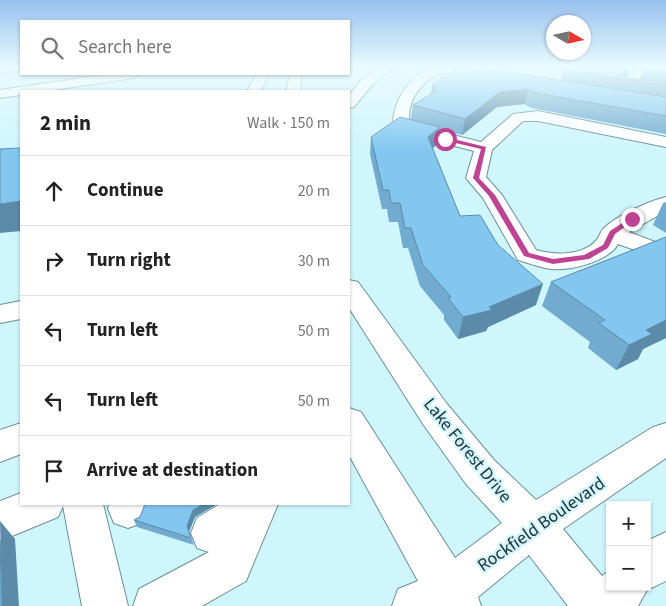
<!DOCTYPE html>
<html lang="en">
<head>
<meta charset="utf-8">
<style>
	body { margin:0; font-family:"Source Sans 3",sans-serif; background:#f6f6f6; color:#222 }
	.controls { position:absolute; right:15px; bottom:15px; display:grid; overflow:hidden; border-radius:0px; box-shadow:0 1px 4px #0004 }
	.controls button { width:45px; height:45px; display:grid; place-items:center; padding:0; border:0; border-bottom:1px solid #e0e0e0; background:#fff; color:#222; font:25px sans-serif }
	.compass { position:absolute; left:546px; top:15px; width:45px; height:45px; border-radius:50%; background:#fff; box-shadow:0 1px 4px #0004; rotate:99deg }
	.stop { position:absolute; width:15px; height:15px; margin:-11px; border:4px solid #bf4393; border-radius:50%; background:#fff }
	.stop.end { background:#bf4393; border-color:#fff; box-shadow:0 1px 5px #0008 }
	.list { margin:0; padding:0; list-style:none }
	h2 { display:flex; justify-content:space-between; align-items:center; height:65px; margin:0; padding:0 20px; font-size:21px }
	h2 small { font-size:16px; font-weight:400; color:#767676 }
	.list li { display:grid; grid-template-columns:32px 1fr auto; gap:15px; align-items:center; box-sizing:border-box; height:70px; padding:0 20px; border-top:1px solid #e0e0e0 }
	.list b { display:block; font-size:19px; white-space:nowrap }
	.list em { font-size:16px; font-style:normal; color:#767676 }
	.icon { flex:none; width:28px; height:28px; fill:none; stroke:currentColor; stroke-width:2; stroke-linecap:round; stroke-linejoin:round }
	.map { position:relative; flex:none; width:666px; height:606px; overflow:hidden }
	.search { position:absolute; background:#fff; box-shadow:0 1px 4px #0004; left:20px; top:20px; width:330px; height:55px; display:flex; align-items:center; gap:12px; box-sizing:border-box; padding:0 18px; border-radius:0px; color:#767676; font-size:19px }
	.panel { position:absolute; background:#fff; box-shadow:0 1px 4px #0004; left:20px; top:90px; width:330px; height:415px; border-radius:0px }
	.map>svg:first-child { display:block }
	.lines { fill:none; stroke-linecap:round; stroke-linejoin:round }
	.minor-casing { stroke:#6b8f96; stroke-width:2 }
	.major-casing { stroke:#6b8f96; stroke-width:2 }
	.highway-casing { stroke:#6b8f96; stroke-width:2 }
	.minor { fill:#fff; fill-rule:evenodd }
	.major { fill:#fff; fill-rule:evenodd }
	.highway { fill:#fff; fill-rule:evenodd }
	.wall { fill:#71abcf }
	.shaded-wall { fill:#5c8ba9 }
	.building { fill:#83c7f1; stroke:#5c8ba9 }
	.route { fill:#bf4393 }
	.labels { text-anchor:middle; stroke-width:4.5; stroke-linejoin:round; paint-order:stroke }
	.near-street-label { font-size:18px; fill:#233234; stroke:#cff6fd }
</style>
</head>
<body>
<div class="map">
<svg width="666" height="606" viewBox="0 0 666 606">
	<rect width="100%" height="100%" fill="#cff6fd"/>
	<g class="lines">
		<g class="minor-casing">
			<path id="minor" d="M436 66H452L495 74 496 77 490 81C463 76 441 63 421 87 412 97 409 107 409 120V123L413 125 481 142 513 114 538 111 666 137V147L538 121H523L492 150 486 177 502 195 536 250C555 255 580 256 595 242 599 238 600 232 604 228 616 216 649 201 666 197V211L629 232 666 246V261L618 244C609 261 571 271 552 269 541 268 529 263 518 260L483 198 466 178 474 151 401 132 393 125C393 99 411 73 436 66Z
				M637 66H649L636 84 666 90V98L622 90 620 87Z
				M21 301V319L0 323V305Z
				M21 423V454L0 462V430Z
				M21 493V504H103L128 606H82L63 506 58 517 0 541V501Z
				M109 504H149L142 523 128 528 114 523 108 509Z
				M220 504H278L246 581 202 606H133L139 589 209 552 197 548 191 533 197 518Z"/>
		</g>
		<g class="major-casing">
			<path id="major" d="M257 74H269L261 91H247Z
				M290 74H302L300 91H286Z
				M349 280 358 282 447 404 494 460 536 500 653 427 666 423V458L563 529 602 576 610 570V587H647V541L666 532V581L647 590 638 606H568L529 555 478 597 481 606H392L398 589 418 581 349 455V408L361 412 455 558 502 523 466 484 423 424 349 308Z"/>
		</g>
		<g class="highway-casing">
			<path id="highway" d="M0 66H21V71L0 73Z
				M381 66H395L372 85 354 107 349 108V95L362 79Z
				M109 74H140L134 78 46 91H21V95L0 98V90Z"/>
		</g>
		<use href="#minor" class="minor"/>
		<use href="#major" class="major"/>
		<use href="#highway" class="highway"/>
	</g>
	<path class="wall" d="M666 66V134L532 108 524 104 497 107 462 135 440 129 438 144 432 148 460 216 498 245 536 305 488 327 486 331 458 339 444 320V315L420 286 408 248H403L398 222H389L387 209H382L370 154 371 137 411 119 413 105 431 94 432 85 488 72H489V69L561 80 564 70 628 74 626 77 627 78 640 80 644 69Z
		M666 202V233L653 225 663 203Z
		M666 237V338L643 349 638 359 616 370 588 348 590 342 542 306 551 282Z
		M145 504H217L195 517 189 532 194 545 137 527 134 520 140 517Z"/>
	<path class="shaded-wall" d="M629 66H631L628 74 624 79 623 74Z
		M528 89 524 104 497 107 462 135 465 119 500 92Z
		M440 127 438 144 425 154 428 137Z
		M21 201V231L0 233V204Z
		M543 284 536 305 488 327 486 331 458 339 463 317Z
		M666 320V338L643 349 638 359 616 370 629 345 646 330Z
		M204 504H217L195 517 189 532 194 545 187 526 193 510Z
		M0 521 15 539 19 606H2Z"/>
	<path class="building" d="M568 66H629L623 74 627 78 664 83H666V86L564 70Z
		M646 66H666V73L644 69Z
		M459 67 488 72 491 70 489 69 666 97V116L536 93 528 89 500 92 465 119 413 105 437 90 432 85Z
		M400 117 440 127 428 137 460 216 480 215 498 245 543 284 489 307 492 310 463 317 448 298 451 297 423 265 411 228H405L400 203H391L389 190H383L371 137Z
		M21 148V201L0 204V149Z
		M666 237V320L646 330 652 334 629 345 599 323 605 320 551 282Z
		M145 504H204L193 510 187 526 191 538 134 520 140 517Z
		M0 541 2 606H0Z"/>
	<linearGradient id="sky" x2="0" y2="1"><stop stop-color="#97c0ee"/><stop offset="0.44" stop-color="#e9fbfe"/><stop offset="1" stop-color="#e9fbfe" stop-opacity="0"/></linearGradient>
	<rect width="666" height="151" fill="url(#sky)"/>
	<path class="route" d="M445 137 486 147 479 178 495 195 529 253 553 259 584 255 603 245 610 231 630 218 636 219 615 234 608 248 589 259 553 264 524 256 489 196 473 178 481 149 443 140Z"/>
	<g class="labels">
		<g class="near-street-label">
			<text transform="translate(468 450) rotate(51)" y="6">Lake Forest Drive</text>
			<text transform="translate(541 524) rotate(-35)" y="6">Rockfield Boulevard</text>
		</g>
	</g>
</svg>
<div class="controls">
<button>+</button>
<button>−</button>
</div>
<svg class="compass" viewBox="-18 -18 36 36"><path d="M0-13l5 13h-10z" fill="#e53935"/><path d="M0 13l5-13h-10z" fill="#767676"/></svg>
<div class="stop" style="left:445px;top:139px"></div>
<div class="stop end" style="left:632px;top:219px"></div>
<div class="search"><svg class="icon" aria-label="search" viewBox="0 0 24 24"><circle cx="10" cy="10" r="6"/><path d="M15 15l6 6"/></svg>Search here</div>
<section class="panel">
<h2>2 min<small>Walk · 150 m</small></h2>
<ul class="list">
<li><svg class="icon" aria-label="ahead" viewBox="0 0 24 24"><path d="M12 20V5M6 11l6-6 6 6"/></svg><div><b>Continue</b></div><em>20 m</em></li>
<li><svg class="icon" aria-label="right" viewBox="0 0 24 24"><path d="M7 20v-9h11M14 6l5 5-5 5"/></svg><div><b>Turn right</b></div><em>30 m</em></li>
<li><svg class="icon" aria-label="left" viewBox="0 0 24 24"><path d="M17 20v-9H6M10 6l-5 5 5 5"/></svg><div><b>Turn left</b></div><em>50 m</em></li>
<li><svg class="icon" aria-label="left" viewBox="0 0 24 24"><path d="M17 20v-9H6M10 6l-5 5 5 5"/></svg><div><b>Turn left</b></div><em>50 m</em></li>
<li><svg class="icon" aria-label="arrive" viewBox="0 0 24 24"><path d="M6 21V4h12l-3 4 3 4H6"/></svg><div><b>Arrive at destination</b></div></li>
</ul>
</section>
</div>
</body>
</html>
